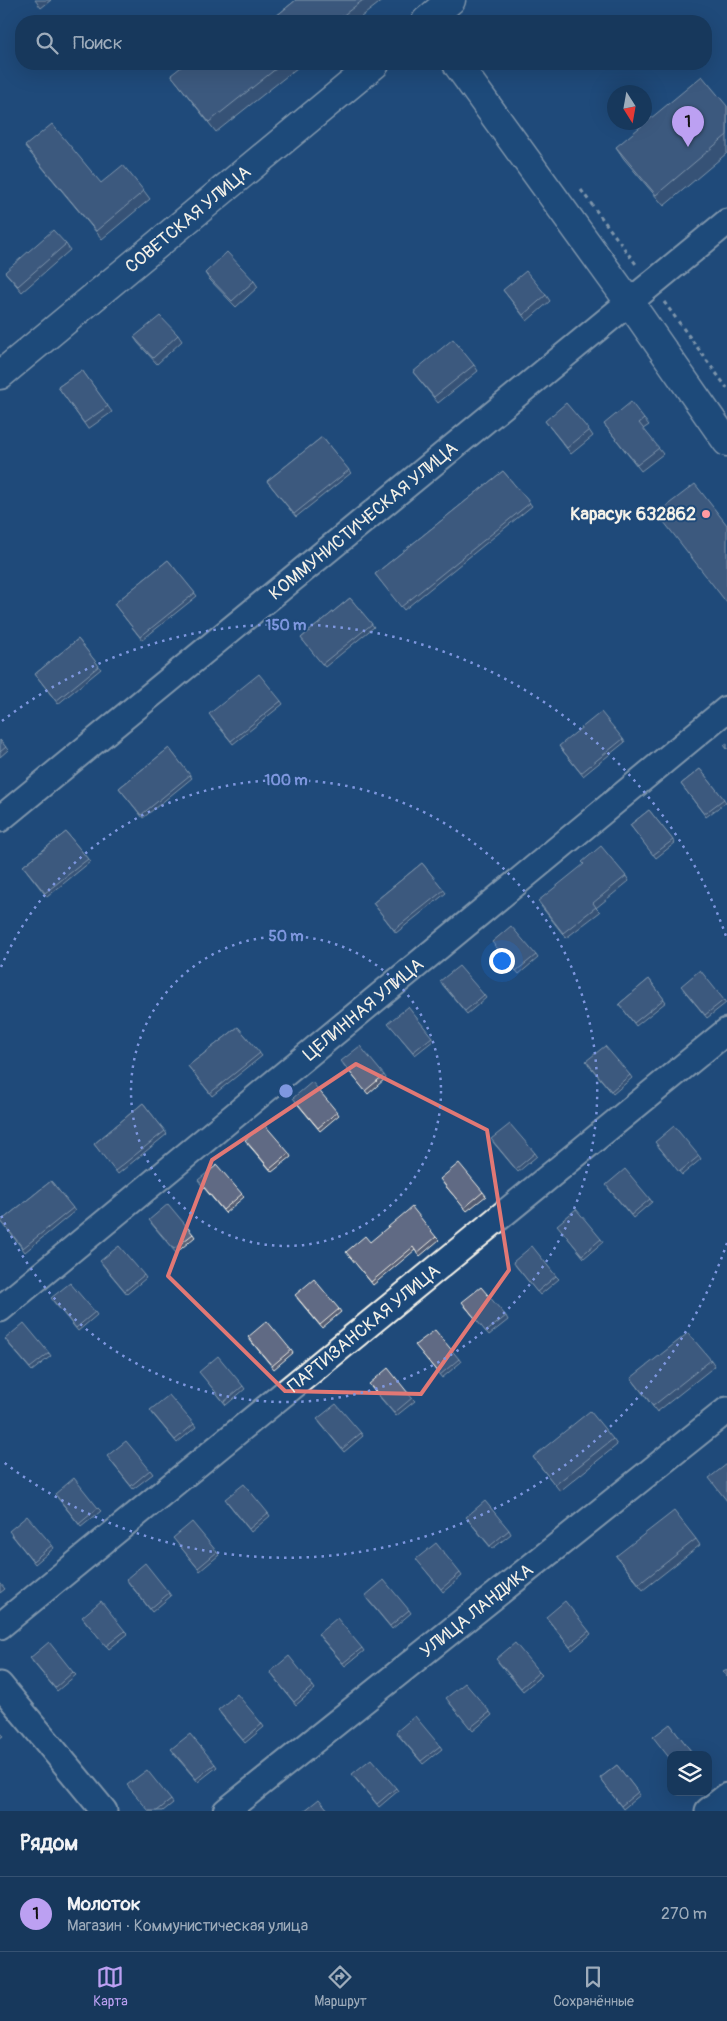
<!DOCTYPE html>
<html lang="ru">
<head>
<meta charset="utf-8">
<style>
	body { margin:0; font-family:Pangolin,sans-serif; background:#203f62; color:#f1f3f6 }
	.controls { position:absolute; right:15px; bottom:15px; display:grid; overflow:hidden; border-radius:10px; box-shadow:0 5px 20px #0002 }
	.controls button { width:45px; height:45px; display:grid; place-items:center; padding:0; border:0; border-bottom:1px solid #365272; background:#17385c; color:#f1f3f6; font:25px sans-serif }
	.compass { position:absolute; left:607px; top:85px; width:45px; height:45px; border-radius:50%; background:#17385c; box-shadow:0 5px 20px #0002; rotate:169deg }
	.you { position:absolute; left:501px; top:960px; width:18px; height:18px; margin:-12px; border:4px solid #fff; border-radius:50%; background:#1a73e8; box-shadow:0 0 0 8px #1a73e833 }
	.badge { display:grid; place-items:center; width:32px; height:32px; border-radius:50%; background:#bca0f2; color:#111; font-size:16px; font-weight:700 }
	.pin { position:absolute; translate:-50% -41px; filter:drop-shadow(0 1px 2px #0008) }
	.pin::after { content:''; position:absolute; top:26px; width:18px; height:15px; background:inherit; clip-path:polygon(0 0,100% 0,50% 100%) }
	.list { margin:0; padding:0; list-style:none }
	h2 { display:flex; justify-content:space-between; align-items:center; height:65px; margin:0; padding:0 20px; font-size:21px }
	h2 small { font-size:16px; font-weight:400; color:#9eacbb }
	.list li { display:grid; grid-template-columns:32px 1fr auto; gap:15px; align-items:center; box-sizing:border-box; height:75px; padding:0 20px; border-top:1px solid #365272 }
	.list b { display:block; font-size:19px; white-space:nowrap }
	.list p { margin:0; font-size:16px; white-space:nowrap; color:#9eacbb }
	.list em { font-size:16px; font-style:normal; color:#9eacbb }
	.icon { flex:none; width:28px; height:28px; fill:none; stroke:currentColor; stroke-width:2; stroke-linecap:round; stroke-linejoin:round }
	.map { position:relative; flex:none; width:727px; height:1811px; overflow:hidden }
	.search { position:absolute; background:#17385c; box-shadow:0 5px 20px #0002; left:15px; right:15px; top:15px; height:55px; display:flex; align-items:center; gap:12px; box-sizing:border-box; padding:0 18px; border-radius:20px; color:#9eacbb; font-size:19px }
	.sheet { height:140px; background:#17385c }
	nav { display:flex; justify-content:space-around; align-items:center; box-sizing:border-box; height:70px; border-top:1px solid #365272; background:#17385c; font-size:14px; color:#9eacbb }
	nav a { display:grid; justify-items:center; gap:2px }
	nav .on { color:#bca0f2 }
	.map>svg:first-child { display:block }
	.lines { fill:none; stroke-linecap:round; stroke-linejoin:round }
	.minor-casing { stroke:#f4f1e8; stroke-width:29 }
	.tertiary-casing { stroke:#f4f1e8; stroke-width:31 }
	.path { stroke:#f4f1e8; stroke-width:3; stroke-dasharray:4 4; stroke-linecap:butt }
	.minor { stroke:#1f4a7a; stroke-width:25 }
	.tertiary { stroke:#1f4a7a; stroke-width:28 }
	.wall { fill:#535b72; stroke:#f4f1e8 }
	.building { fill:#616a84; stroke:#f4f1e8 }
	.marked { fill:none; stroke:#e27875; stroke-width:4; stroke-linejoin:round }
	.ring { fill:none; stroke:#7e97df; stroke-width:2.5; stroke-dasharray:2.5 5 }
	.poi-dot { fill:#ff9aa2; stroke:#1f4a7a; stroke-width:2 }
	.labels { text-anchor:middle; stroke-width:4; stroke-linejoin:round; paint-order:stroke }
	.street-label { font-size:18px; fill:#f4f1e8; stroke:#1f4a7a }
	.poi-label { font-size:18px; font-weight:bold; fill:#f4f1e8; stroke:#1f4a7a; text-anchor:end }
	.centre { fill:#7e97df; stroke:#1f4a7a; stroke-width:2.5 }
	.ring-label { font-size:15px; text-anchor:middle; font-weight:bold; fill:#7e97df; stroke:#1f4a7a; stroke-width:4; stroke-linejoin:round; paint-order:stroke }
</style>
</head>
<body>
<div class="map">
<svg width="727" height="1811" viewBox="0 0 727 1811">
	<rect width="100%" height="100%" fill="#1f4a7a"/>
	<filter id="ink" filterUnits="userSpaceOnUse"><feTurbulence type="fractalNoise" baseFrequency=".02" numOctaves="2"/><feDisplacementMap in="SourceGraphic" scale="10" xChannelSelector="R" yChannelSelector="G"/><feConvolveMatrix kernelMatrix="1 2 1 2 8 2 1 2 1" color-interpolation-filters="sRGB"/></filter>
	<g filter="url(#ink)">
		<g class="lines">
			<g class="minor-casing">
				<g id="minor">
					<path id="s1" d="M0 819 727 222"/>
					<path id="s2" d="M0 1309 727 709"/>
					<path id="s3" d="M0 1626 727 1031"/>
					<path d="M0 1685 104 1811"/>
					<path id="s4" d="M226 1811 727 1410"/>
					<path d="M708 1811 727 1796"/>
				</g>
			</g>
			<g class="tertiary-casing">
				<g id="tertiary">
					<path d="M426 21 451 0"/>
					<path d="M457 64 630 303 727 442"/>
					<path id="s5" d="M0 375 375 64"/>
				</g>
			</g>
			<path class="path" d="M581 190 638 267
				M664 302 727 388"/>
			<use href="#minor" class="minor"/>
			<use href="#tertiary" class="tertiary"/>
		</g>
		<path class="wall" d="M35 0H51L41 8Z
			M296 0H383L356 21H270Z
			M217 64H302L216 132 179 85 171 75 213 67Z
			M727 106V153L664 206 624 159 616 147Z
			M25 146 101 183 144 191 150 199 102 239 32 155Z
			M66 244 70 250 22 292 5 272Z
			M205 273 254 281 258 287 236 307 209 279Z
			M503 290 546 295 550 301 527 321Z
			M178 335 182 341 157 364 138 343 134 337Z
			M474 365 478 371 438 403 413 372Z
			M82 370 112 412 88 429 58 387Z
			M644 419 649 425 643 429 663 454 641 471 604 424Z
			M545 421 589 430 593 436 571 454Z
			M322 437 351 473 296 517 267 481Z
			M503 471 532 506 404 610 375 574Z
			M168 560 197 596 142 640 114 604Z
			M350 598 374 627 325 667 301 638Z
			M78 639 101 669 58 704 35 674Z
			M281 701 283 704 233 744 211 717Z
			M623 739 625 742 583 776 559 746Z
			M0 740 8 750 0 757Z
			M169 748 192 778 143 818 119 788Z
			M700 769 726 802 706 817 681 784Z
			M649 810 675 843 656 858 630 825Z
			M66 832 90 862 47 897 23 866Z
			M422 863 446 893 396 933 373 903Z
			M626 876 629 881 596 908 600 912 566 938 541 906Z
			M494 945 536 955 538 958 519 974Z
			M649 979 666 1002 636 1026 619 1004Z
			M442 984 484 995 486 998 467 1014Z
			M683 989 724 1000 726 1003 707 1018Z
			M391 1026 432 1037 434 1040 415 1055Z
			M238 1027 262 1056 212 1096 188 1066Z
			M343 1064 384 1075 386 1078 368 1094Z
			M588 1064 630 1075 632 1078 613 1094Z
			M295 1101 337 1112 339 1115 320 1131Z
			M143 1103 167 1134 118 1174 94 1144Z
			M493 1142 535 1153 537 1156 518 1172Z
			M247 1143 289 1153 291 1157 272 1172Z
			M657 1145 699 1156 701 1159 682 1175Z
			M51 1181 75 1211 25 1252 1 1221Z
			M442 1182 483 1192 486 1196 467 1211Z
			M200 1183 242 1194 244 1197 225 1213Z
			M608 1188 650 1199 652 1202 633 1218Z
			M151 1223 193 1234 195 1237 176 1253Z
			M560 1228 601 1239 603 1242 584 1258Z
			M436 1237 439 1240 420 1256 415 1250 373 1285 349 1255 370 1242Z
			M102 1264 144 1275 146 1278 127 1294Z
			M515 1265 556 1276 559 1279 540 1295Z
			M297 1298 339 1309 341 1312 322 1328Z
			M53 1301 95 1312 97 1315 78 1331Z
			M464 1305 506 1316 508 1320 489 1335Z
			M250 1340 291 1350 293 1353 274 1369Z
			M7 1342 49 1353 51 1356 32 1371Z
			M418 1348 459 1359 461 1362 442 1378Z
			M711 1360 715 1366 657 1412 631 1378Z
			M202 1375 243 1386 245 1389 226 1405Z
			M371 1387 412 1398 415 1401 396 1416Z
			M152 1413 194 1424 196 1427 177 1443Z
			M319 1422 361 1433 363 1436 344 1452Z
			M613 1439 617 1445 560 1491 533 1457Z
			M109 1459 150 1470 153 1474 133 1489Z
			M57 1497 98 1508 101 1511 81 1527Z
			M227 1502 268 1513 270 1516 251 1532Z
			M468 1520 509 1530 511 1534 492 1549Z
			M11 1534 52 1545 54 1548 35 1564Z
			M696 1539 700 1545 643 1590 616 1556Z
			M176 1541 217 1552 219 1555 200 1571Z
			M419 1562 460 1573 462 1576 443 1592Z
			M128 1582 169 1593 171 1596 152 1612Z
			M0 1583 5 1589 0 1593Z
			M367 1599 409 1610 411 1613 392 1629Z
			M84 1620 125 1631 128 1634 109 1649Z
			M548 1620 589 1631 591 1634 572 1650Z
			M320 1637 362 1648 364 1651 345 1666Z
			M32 1661 73 1672 76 1675 57 1691Z
			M498 1662 539 1672 542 1675 523 1691Z
			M272 1675 313 1686 315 1689 296 1705Z
			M448 1701 490 1712 492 1715 473 1731Z
			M220 1713 262 1724 264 1727 245 1743Z
			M670 1724 693 1754 692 1755H671Z
			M0 1732 3 1736 0 1738Z
			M398 1735 440 1746 442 1749 423 1764Z
			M173 1753 215 1764 217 1767 198 1782Z
			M617 1765 640 1795 623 1809 600 1778Z
			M354 1777 396 1788 398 1791 379 1807Z
			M171 1800 173 1803 163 1811H148Z"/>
		<path class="building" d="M296 0H363L336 21H270Z
			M185 64H210L213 67 217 64H282L209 122 171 75Z
			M702 76 727 106V135L656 195 616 147Z
			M52 124 101 183 123 165 144 191 96 231 25 146Z
			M53 230 66 244 18 286 5 272Z
			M227 252 254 281 232 301 205 273Z
			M526 271 546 295 523 315 503 290Z
			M160 316 178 335 153 358 134 337Z
			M453 339 474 365 434 397 413 372Z
			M82 370 108 406 84 423 58 387Z
			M631 402 644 419 639 423 659 448 637 465 604 424Z
			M566 403 589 430 567 448 545 421Z
			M322 437 349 470 294 514 267 481Z
			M503 471 530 503 401 607 375 574Z
			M695 484 727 525V603L657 513Z
			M168 560 195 593 140 637 114 604Z
			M350 598 372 624 322 664 301 638Z
			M78 639 99 666 56 701 35 674Z
			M259 674 281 701 231 741 209 714Z
			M601 712 623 739 581 773 559 746Z
			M0 740 6 747 0 752Z
			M727 743V749L724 745Z
			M169 748 190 775 141 815 119 788Z
			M700 769 724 799 704 814 681 784Z
			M649 810 673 840 653 855 630 825Z
			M66 832 88 859 45 893 23 866Z
			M601 846 626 876 593 903 596 907 563 933 538 901 584 864 582 862Z
			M422 863 444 890 394 930 373 903Z
			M511 926 536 955 516 971 492 942Z
			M459 966 484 995 465 1011 440 981Z
			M700 970 724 1000 705 1015 681 986Z
			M649 979 664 999 634 1023 619 1004Z
			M408 1007 432 1037 413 1052 388 1023Z
			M238 1027 260 1053 210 1093 188 1066Z
			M360 1046 384 1075 365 1091 341 1061Z
			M605 1046 630 1075 611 1091 586 1061Z
			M312 1082 337 1112 318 1128 293 1098Z
			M143 1103 165 1131 115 1171 94 1144Z
			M264 1124 289 1153 270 1169 245 1140Z
			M510 1124 535 1153 516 1169 491 1139Z
			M674 1126 699 1156 679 1172 655 1142Z
			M459 1163 483 1192 464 1208 440 1179Z
			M217 1165 242 1194 223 1210 198 1180Z
			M625 1169 650 1199 631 1215 606 1185Z
			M51 1181 73 1208 23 1248 1 1221Z
			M168 1204 193 1234 174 1249 149 1220Z
			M412 1207 436 1237 417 1253 413 1247 371 1282 346 1252 365 1236 370 1242Z
			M576 1209 601 1239 582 1255 557 1225Z
			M119 1246 144 1275 125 1291 100 1261Z
			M532 1246 556 1276 537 1292 513 1262Z
			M314 1279 339 1309 320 1325 295 1295Z
			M70 1283 95 1312 76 1328 51 1298Z
			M481 1287 506 1316 486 1332 462 1302Z
			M267 1321 291 1350 272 1366 248 1337Z
			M24 1323 49 1353 30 1368 5 1339Z
			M435 1330 459 1359 440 1375 415 1345Z
			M688 1333 711 1360 653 1406 631 1378Z
			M218 1356 243 1386 224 1402 199 1372Z
			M388 1368 412 1398 394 1413 369 1384Z
			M169 1395 194 1424 175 1440 150 1410Z
			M336 1404 361 1433 342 1449 317 1419Z
			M590 1411 613 1439 555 1485 533 1457Z
			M126 1441 150 1470 131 1486 107 1456Z
			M727 1464V1501L709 1478Z
			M74 1478 98 1508 79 1524 55 1494Z
			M244 1484 268 1513 249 1529 225 1499Z
			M485 1501 509 1530 490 1546 466 1517Z
			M674 1511 696 1539 639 1584 616 1556Z
			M27 1516 52 1545 33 1561 9 1531Z
			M192 1522 217 1552 198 1568 173 1538Z
			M436 1543 460 1573 441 1589 416 1559Z
			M145 1563 169 1593 150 1609 126 1579Z
			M384 1580 409 1610 390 1626 365 1596Z
			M101 1601 125 1631 106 1646 82 1617Z
			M565 1601 589 1631 570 1647 546 1617Z
			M337 1618 362 1648 343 1663 318 1634Z
			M49 1642 73 1672 55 1688 30 1658Z
			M515 1643 539 1672 521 1688 496 1659Z
			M289 1656 313 1686 294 1702 270 1672Z
			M727 1670V1677L723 1672Z
			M465 1683 490 1712 470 1728 446 1698Z
			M237 1694 262 1724 243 1740 218 1710Z
			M415 1716 440 1746 421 1761 396 1732Z
			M670 1724 691 1751 685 1755H671V1760L653 1737Z
			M190 1734 215 1764 196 1779 171 1749Z
			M371 1759 396 1788 377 1804 352 1774Z
			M617 1765 638 1792 621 1806 600 1778Z
			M147 1770 171 1800 157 1811H149L127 1785Z
			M319 1799 329 1811H304Z"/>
	</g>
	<path d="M0 0H727V1811H0ZM356 1064 487 1130 509 1270 421 1394 285 1391 168 1276 212 1160Z" fill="#1f4a7a" fill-opacity=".55" fill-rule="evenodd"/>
	<path class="marked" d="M356 1064 487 1130 509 1270 421 1394 285 1391 168 1276 212 1160Z"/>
	<g class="ring">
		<circle cx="286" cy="1091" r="155"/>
		<path d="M1 967A311 311 0 1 1 1 1215"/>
		<path d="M727 1243A466 466 0 0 1 2 1461M2 721A466 466 0 0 1 727 939"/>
	</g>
	<circle class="poi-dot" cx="706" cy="514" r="5"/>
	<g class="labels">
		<g class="street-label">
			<text dy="6" stroke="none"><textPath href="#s5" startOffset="244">СОВЕТСКАЯ УЛИЦА</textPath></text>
			<text dy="6" stroke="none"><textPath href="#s1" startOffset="470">КОММУНИСТИЧЕСКАЯ УЛИЦА</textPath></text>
			<text dy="6" stroke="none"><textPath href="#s2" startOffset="471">ЦЕЛИННАЯ УЛИЦА</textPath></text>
			<text dy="6" stroke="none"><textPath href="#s3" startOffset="470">ПАРТИЗАНСКАЯ УЛИЦА</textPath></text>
			<text dy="6" stroke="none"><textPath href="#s4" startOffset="321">УЛИЦА ЛАНДИКА</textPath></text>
		</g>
		<g class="poi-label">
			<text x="696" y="520">Карасук 632862</text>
		</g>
	</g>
	<circle cx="286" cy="1091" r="8" class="centre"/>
	<g class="ring-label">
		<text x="286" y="630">150 m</text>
		<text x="286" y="785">100 m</text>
		<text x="286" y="941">50 m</text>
	</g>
</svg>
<div class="controls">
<button><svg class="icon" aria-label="layers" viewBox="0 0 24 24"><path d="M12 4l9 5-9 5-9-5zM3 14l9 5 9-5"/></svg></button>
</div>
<svg class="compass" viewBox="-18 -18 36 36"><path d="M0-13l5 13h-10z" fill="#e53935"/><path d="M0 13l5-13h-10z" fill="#9eacbb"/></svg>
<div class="you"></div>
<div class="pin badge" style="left:688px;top:147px">1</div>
<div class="search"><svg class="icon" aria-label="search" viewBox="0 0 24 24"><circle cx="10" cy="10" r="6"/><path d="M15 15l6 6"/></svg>Поиск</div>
</div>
<section class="sheet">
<h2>Рядом<small></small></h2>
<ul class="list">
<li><span class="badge">1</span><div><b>Молоток</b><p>Магазин · Коммунистическая улица</p></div><em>270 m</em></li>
</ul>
</section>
<nav>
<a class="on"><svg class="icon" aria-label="map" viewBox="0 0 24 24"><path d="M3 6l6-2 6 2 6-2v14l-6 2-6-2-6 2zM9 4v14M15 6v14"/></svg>Карта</a>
<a><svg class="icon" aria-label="directions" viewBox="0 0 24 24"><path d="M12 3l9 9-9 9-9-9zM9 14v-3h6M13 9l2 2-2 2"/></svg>Маршрут</a>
<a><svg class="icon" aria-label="saved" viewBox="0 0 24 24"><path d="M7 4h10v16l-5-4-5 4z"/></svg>Сохранённые</a>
</nav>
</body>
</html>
